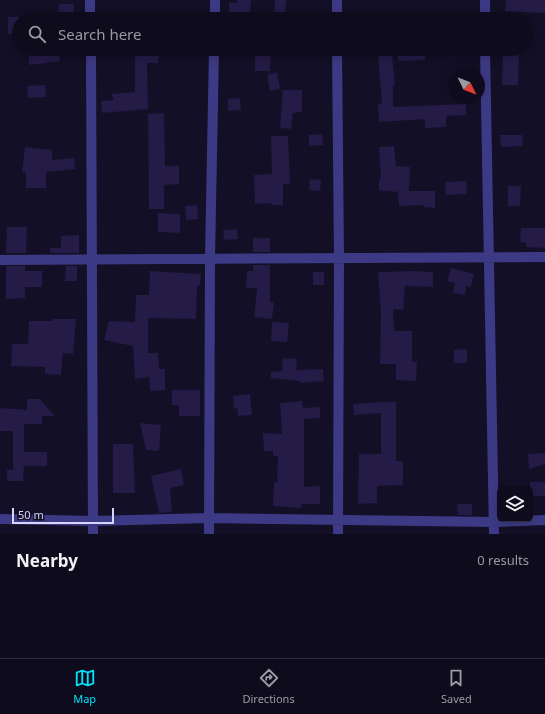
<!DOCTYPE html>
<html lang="en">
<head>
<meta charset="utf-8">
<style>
	body { margin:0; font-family:"Noto Sans",sans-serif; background:#1c1929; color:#f1f3f6 }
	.controls { position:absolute; right:12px; bottom:12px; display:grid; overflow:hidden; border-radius:6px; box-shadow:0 2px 10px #0003 }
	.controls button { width:36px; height:36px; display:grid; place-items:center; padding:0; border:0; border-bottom:1px solid #2e2b3b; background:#0e0b1c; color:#f1f3f6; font:20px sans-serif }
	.compass { position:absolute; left:449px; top:68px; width:36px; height:36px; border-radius:50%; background:#0e0b1c; box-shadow:0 2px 10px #0003; rotate:133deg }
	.scale { position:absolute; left:12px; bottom:10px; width:102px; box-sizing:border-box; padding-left:4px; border:2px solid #d9d4ff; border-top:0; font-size:11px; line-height:14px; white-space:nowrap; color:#d9d4ff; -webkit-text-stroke:3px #130f26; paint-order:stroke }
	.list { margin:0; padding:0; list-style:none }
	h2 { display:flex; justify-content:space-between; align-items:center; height:52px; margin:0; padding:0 16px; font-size:17px }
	h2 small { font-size:13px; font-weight:400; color:#9b9ba3 }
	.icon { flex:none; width:22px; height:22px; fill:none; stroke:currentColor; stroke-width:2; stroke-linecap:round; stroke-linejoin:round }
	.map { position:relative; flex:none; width:545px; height:534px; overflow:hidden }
	.search { position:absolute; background:#0e0b1c; box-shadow:0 2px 10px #0003; left:12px; right:12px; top:12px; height:44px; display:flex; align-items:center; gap:10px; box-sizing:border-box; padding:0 14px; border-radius:22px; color:#9b9ba3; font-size:15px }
	.sheet { height:124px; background:#0e0b1c }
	nav { display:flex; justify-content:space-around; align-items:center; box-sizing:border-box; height:56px; border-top:1px solid #2e2b3b; background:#0e0b1c; font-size:11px; color:#9b9ba3 }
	nav a { display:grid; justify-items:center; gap:2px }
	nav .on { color:#00e5ff }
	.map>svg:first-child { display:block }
	.building { fill:#241b47 }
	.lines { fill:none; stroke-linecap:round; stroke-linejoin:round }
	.minor { stroke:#3d3a85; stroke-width:10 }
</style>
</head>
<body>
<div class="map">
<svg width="545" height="534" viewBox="0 0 545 534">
	<rect width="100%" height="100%" fill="#130f26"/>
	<path class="building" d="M237 0H251L250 15H229V3H237Z
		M275 0H286L285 19H274Z
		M506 0H545V13L505 11Z
		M59 4H74L73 19H62V15H58Z
		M8 17H19V34H8Z
		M29 49H59L60 61 29 65Z
		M135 49H159L158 63H147L148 109 102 113 101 101 114 100 111 94 135 92Z
		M255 49H271L270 71H255Z
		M397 49H425V60L398 61Z
		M503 49 519 50 518 85H502Z
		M392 53 395 85H393V107L466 104V115L446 116V127L425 128V119L379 122 378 104H382L378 54Z
		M277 72 280 89 270 91 267 75Z
		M45 85 46 97 28 98 27 86Z
		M283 90H302V112L293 113 291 129 280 128Z
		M240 98 241 110 228 111V99Z
		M164 113 165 166H179V184L164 185V209H149L148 114Z
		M322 134 323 145 309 146V135Z
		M500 135H522L523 146 501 147Z
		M271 136H288L290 184H283V205H272V203L255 204 254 175 272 174Z
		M394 146 396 166 410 167 409 191H435V208L424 207V205L399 206 398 192 379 190V179H381L379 147Z
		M25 147 52 150V160L74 158 75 169 46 172V188H26V172H22Z
		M310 179 321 180 320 191 309 190Z
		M466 181 467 194 446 195 445 182Z
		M508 186H521L520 206H508Z
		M197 205 198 219 186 220 185 206Z
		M158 213 180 214V233L158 232Z
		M7 227H27L26 253H6Z
		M521 228H545V248L526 247V243L520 242Z
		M237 229 238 239 224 240 223 230Z
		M79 235V253H50V248H61V236Z
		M253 238H270V252H253Z
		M253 265H270V302L274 303 272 319 254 317 257 288H246L247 271H253Z
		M6 266H25V271H42V287H25V298L6 299Z
		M66 266H77V281H65Z
		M451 268 474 274 471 287 466 286 465 295 453 293 455 283 447 281Z
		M150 271 201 274 200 286H197L196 319 148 318V353H158L159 369H165V390L150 391 149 377 135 379 133 346 104 340 109 321 135 322 136 295H149Z
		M414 271 433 272V287L405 286 403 310 393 309 394 331H412V362H417L416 381 396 380V364H380L381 313 378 272Z
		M313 272H324V285H313Z
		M52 319H76L73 354 63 353 61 375 45 374V367L11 366 12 344H28L29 321H53Z
		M272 322 289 323 287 342 271 341Z
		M467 349V363H454V350Z
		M283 358 297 359 296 370 323 369 324 381 300 383V381L271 378V372L282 371Z
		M172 390H200V416H179V405H172Z
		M250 394 252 415 238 416V409L234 408 233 396Z
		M27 399H40L55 416H42V424H24V452H47V466H24L23 481H7V470H13V431H0V408L27 410Z
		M302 401 303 408 320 407V418L304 419V487L320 486V504H301V508L273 506 274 482 277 483 278 456H273V451H264L263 433 282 434 280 403Z
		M383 402H396V461H403V485L377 486V503L358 504 359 454H381V413L354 415 353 404Z
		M140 423 161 425 159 451 146 450Z
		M113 444H133L135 493H113Z
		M545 453V464L529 469 528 454Z
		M181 469 184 485 170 488 172 512 159 513 151 476Z
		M530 482H545V496H530Z
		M457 504H472V515H458Z"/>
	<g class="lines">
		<path class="minor" d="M90 0V19
			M337 0V19
			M485 0V19
			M215 19V0
			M91 49 93 534
			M337 49 339 258 338 534
			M485 49 494 534
			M0 260 545 257
			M0 519 93 521 209 518 494 522 545 520
			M209 534 210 258 214 49"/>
	</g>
</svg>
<div class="controls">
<button><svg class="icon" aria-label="layers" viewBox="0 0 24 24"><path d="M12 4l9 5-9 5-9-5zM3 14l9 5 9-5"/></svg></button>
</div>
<svg class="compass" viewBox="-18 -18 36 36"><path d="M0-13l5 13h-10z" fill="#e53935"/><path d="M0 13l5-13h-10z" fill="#9b9ba3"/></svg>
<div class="scale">50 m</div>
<div class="search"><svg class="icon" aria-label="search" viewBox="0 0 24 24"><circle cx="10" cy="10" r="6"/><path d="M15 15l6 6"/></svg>Search here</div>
</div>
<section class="sheet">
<h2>Nearby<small>0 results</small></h2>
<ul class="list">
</ul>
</section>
<nav>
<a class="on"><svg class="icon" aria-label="map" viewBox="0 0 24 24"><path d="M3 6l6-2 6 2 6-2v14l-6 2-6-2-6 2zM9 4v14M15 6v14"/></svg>Map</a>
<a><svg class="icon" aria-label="directions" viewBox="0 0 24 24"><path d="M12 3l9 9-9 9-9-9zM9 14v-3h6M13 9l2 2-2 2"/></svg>Directions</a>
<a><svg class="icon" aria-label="saved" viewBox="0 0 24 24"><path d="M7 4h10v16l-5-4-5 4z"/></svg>Saved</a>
</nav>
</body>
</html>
